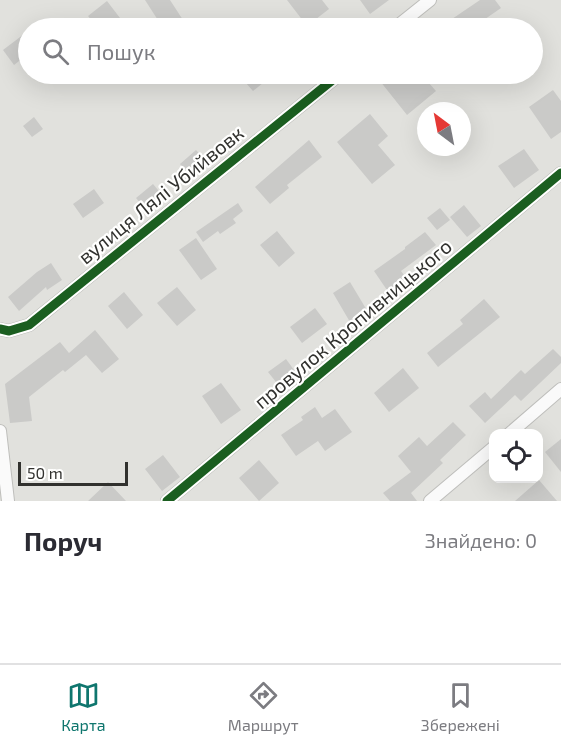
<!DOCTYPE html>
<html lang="uk">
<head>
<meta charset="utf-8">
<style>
	body { margin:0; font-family:"Exo 2",sans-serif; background:#f7f7f7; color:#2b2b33 }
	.controls { position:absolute; right:18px; bottom:18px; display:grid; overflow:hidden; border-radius:12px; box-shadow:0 6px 24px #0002 }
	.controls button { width:54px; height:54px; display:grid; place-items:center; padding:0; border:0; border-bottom:2px solid #e1e1e2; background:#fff; color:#2b2b33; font:30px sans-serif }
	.compass { position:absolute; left:417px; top:102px; width:54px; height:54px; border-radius:50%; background:#fff; box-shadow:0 6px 24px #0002; rotate:328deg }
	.scale { position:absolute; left:18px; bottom:15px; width:110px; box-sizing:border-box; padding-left:6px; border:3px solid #31312e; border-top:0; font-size:16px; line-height:21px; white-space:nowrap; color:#31312e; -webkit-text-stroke:4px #fffffe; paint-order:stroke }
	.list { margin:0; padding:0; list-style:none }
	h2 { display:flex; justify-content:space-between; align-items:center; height:78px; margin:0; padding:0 24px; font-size:26px }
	h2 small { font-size:20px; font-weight:400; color:#7c7c81 }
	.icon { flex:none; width:33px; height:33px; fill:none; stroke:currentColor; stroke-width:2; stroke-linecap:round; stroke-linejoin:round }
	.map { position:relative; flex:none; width:561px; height:501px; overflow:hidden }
	.search { position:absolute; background:#fff; box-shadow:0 6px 24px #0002; left:18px; right:18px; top:18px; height:66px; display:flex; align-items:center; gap:15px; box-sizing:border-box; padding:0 21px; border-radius:33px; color:#7c7c81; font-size:22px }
	.sheet { height:162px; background:#fff }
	nav { display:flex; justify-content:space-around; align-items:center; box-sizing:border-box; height:84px; border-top:2px solid #e1e1e2; background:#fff; font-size:16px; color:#7c7c81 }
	nav a { display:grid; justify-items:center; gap:3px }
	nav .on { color:#0f766e }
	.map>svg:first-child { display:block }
	.building { fill:#cacac8 }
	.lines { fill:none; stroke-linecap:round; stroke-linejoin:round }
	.minor-casing { stroke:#bebebb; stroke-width:14 }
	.minor { stroke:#fafafa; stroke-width:12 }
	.cycleway-casing { stroke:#fffffe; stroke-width:13 }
	.cycleway { stroke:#1b5e20; stroke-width:9 }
	.labels { text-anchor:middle; stroke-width:4.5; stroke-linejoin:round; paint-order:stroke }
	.street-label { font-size:20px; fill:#31312e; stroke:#fffffe }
</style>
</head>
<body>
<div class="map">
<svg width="561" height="501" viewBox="0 0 561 501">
	<rect width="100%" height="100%" fill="#e1e1dd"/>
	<path class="building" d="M145 0H170L183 20 171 28H163Z
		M287 0H322L329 9 307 26Z
		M360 0H389L370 14Z
		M480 0H495L501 8 475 26 473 22 463 28H459L452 19Z
		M107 1 120 18 106 28H98L88 16Z
		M28 31V54L14 65 3 50Z
		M238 74H274L253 91Z
		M389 74H421L436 91 407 115 380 81Z
		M553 90 561 101V132L551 139 529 107Z
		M370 114 388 136 378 145 395 165 372 184 337 142Z
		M34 117 43 129 32 137 23 126Z
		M309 140 322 157 287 185 289 188 270 204 255 187Z
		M524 149 539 170 514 188 498 166Z
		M196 150 206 161 189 175 180 164Z
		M153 184 163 196 146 210 136 198Z
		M94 189 104 203 83 218 73 204Z
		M238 203 243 211 233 219 236 223 220 234 218 231 203 242 196 232Z
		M464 205 481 226 467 237 450 217Z
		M440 208 450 220 437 230 427 218Z
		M277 231 295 253 279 267 260 245Z
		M425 232 436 245 401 271 409 282 391 296 374 271 405 249V247Z
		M196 238 217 269 201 280 179 250Z
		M51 263 62 280 47 290 46 287 19 311 8 297 37 272Z
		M350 282 368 312 350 322 333 293Z
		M177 287 196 310 177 326 157 303Z
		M124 292 143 315 127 329 108 306Z
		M484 299 500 317 438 367 427 353 463 324 460 320Z
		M315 308 327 324 302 343 290 327Z
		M95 330 119 359 102 373 86 355 65 372 63 370 29 397 32 421 10 423 5 384 60 342 69 353Z
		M553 349 561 357V363L521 401 515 395 485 423 469 406 485 392 491 399 521 370 525 374Z
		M286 359 297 374 280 387 268 372Z
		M403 368 419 388 389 412 374 393Z
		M221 383 241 410 221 424 202 396Z
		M315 407 322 418 335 409 352 432 325 451 318 441 296 456 281 435 303 420 301 417Z
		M453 422 466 435 440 460 443 463 411 493 417 501H390L383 493 411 472 398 456 419 437 427 446Z
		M561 439V472L545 452Z
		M163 455 180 477 162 491 145 469Z
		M259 460 279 483 259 501 239 478Z
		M539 480 557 501H515Z
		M108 482 126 501H88Z"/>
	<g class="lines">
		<g class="minor-casing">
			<path id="minor" d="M395 28 430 0
				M0 329 9 331 29 325 340 74
				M0 431 8 501
				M509 434 561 389
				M167 501 561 173
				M430 501 494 447"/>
		</g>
		<use href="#minor" class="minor"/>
		<g class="cycleway-casing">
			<path id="cycleway" d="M0 329 9 331 29 325 340 74
				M167 501 561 173"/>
		</g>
		<use href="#cycleway" class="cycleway"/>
	</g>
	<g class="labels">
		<g class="street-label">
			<text transform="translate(161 195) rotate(-39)" y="7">вулиця Лялі Убийвовк</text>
			<text transform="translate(353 324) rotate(-40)" y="7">провулок Кропивницького</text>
		</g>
	</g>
</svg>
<div class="controls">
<button><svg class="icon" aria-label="locate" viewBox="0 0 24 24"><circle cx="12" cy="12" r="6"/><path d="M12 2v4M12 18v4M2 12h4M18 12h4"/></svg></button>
</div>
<svg class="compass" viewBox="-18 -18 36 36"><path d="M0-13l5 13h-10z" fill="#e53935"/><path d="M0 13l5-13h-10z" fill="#7c7c81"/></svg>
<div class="scale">50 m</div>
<div class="search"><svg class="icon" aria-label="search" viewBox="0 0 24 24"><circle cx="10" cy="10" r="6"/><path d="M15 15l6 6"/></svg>Пошук</div>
</div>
<section class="sheet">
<h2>Поруч<small>Знайдено: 0</small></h2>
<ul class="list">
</ul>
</section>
<nav>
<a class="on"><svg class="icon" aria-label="map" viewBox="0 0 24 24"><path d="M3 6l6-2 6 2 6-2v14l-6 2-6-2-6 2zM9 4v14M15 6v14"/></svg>Карта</a>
<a><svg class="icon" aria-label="directions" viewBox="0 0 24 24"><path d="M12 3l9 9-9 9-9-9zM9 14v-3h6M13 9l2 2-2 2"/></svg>Маршрут</a>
<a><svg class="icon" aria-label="saved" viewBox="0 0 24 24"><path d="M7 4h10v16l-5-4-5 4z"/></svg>Збережені</a>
</nav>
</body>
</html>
